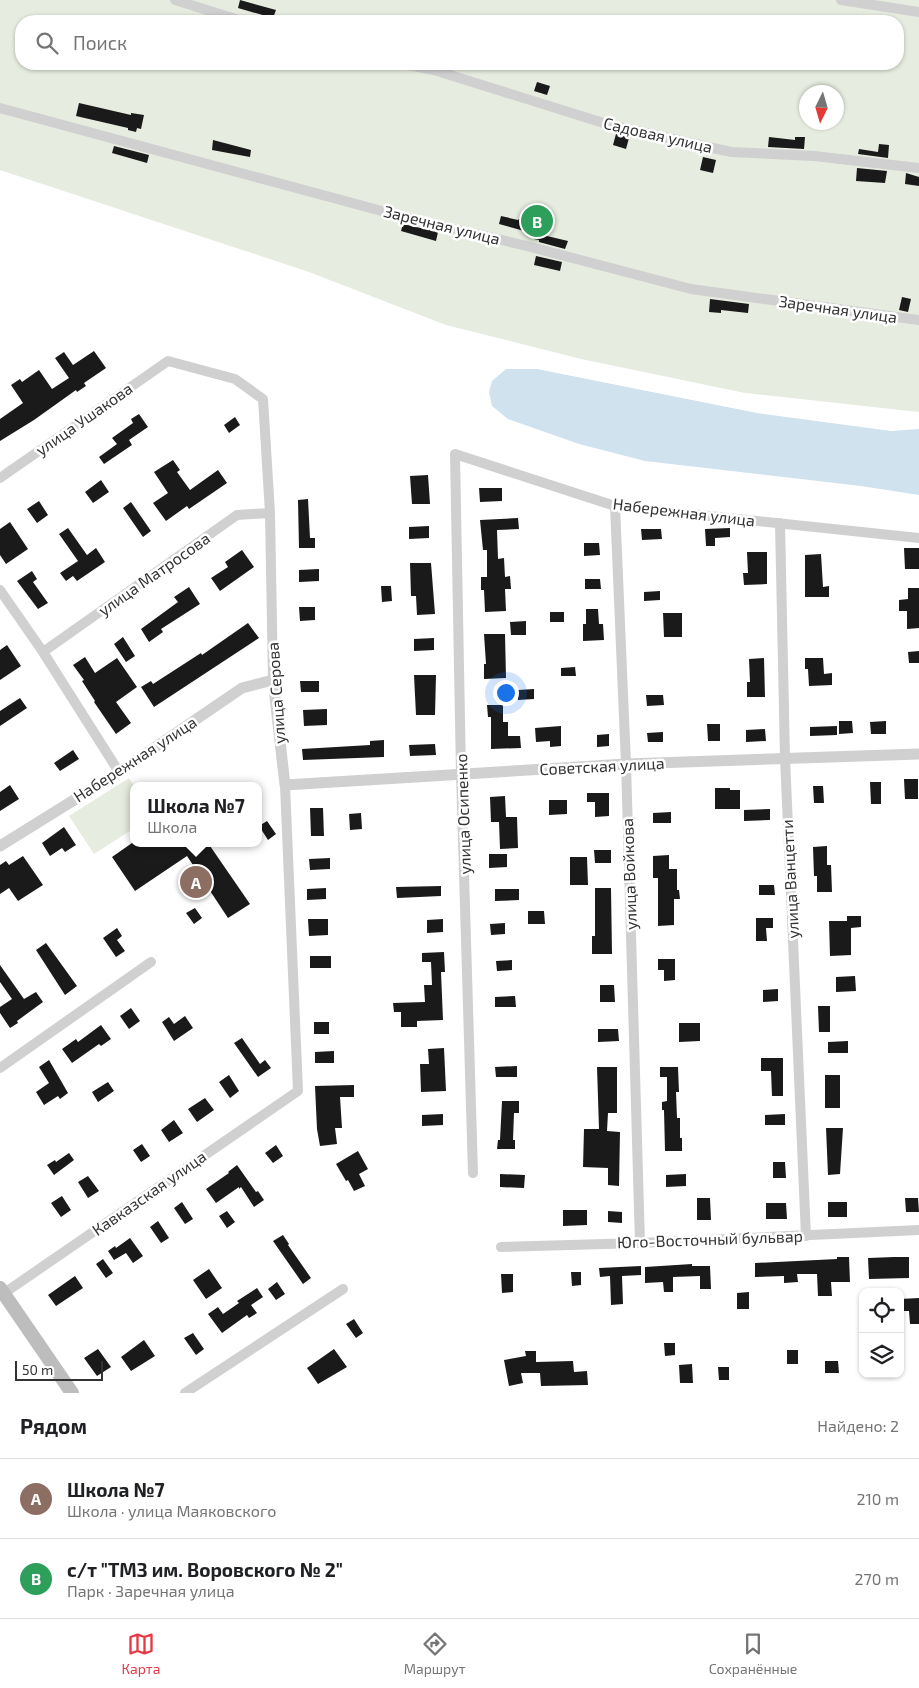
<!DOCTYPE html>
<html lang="ru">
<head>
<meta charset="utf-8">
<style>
	body { margin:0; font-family:"Exo 2",sans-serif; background:#f6f6f6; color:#202124 }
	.controls { position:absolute; right:15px; bottom:15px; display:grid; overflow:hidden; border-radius:10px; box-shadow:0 1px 4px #0004 }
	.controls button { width:45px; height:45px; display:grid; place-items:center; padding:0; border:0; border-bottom:1px solid #e0e0e0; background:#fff; color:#202124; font:25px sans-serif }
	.compass { position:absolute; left:799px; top:85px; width:45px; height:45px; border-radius:50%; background:#fff; box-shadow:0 1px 4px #0004; rotate:185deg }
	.scale { position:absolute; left:15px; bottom:12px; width:88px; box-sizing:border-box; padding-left:5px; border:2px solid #333; border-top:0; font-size:14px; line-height:18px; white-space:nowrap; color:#333; -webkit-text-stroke:4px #fff; paint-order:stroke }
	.you { position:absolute; left:505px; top:692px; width:18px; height:18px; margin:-12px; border:4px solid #fff; border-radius:50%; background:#1a73e8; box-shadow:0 0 0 8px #1a73e833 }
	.badge { display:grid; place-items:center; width:32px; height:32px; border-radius:50%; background:#e63946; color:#fff; font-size:16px; font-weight:700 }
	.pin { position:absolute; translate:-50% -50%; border:2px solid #fff; box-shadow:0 1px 5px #0006 }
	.popup { position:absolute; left:130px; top:782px; width:132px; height:65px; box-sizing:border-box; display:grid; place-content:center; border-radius:10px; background:#fff; filter:drop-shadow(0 1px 4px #0005); font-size:16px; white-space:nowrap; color:#757577 }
	.popup b { font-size:19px; color:#202124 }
	.popup::after { content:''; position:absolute; left:50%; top:100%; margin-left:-10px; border:10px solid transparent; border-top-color:#fff }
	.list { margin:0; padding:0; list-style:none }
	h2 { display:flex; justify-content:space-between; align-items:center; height:65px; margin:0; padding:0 20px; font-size:21px }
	h2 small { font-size:16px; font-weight:400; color:#757577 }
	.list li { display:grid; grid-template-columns:32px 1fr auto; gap:15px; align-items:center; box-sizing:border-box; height:80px; padding:0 20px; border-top:1px solid #e0e0e0 }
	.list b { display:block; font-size:19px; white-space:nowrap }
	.list p { margin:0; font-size:16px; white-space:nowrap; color:#757577 }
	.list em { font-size:16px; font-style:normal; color:#757577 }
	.icon { flex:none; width:28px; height:28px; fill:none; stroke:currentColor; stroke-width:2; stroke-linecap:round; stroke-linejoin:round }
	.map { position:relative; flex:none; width:919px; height:1393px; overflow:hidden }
	.search { position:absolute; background:#fff; box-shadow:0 1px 4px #0004; left:15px; right:15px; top:15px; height:55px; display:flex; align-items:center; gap:12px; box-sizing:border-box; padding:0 18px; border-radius:20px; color:#757577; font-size:19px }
	.sheet { height:225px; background:#fff }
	nav { display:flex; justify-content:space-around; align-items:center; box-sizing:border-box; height:70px; border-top:1px solid #e0e0e0; background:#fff; font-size:14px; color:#757577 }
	nav a { display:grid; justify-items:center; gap:2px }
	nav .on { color:#e63946 }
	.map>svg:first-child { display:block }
	.green { fill:#e6ecdf; fill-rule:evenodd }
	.water { fill:#cfe2ee }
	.building { fill:#1a1a1a }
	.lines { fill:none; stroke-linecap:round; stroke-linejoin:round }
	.minor { stroke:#d0d0d0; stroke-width:10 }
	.tertiary { stroke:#d0d0d0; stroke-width:11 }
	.secondary { stroke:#bdbdbd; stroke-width:14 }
	.labels { text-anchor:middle; stroke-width:5; stroke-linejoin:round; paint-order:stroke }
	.street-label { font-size:16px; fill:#333; stroke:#fff }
</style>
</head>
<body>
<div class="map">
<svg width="919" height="1393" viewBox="0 0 919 1393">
	<rect width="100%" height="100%" fill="#fff"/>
	<path class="green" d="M0 0H919V412L745 393 581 359 446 325 309 272 0 170ZM21 21H898V64H21ZM806 92H836V122H806Z
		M129 778 134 786 133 829 94 854 69 816Z"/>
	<path class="water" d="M506 369H537L757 413 891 431 919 429V495L861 486 645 461 579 444 508 419 492 406 489 392 492 381Z"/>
	<path class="building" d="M240 0 276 10 273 18 238 8Z
		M537 82 550 86 547 95 534 91Z
		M79 103 131 115V113L144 115 141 129 137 128 136 132 128 130V128L76 116Z
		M616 134 629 138 626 149 613 145Z
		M769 137 795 140V137H805L804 149 768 147Z
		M213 140 251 150 250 157 212 150Z
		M879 144 889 145 888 158 858 154 859 149 878 152Z
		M114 146 149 155 147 163 112 153Z
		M703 157 716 160 713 173 700 170Z
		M857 168 887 171 885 183 856 181Z
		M906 173 919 177V186L905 184Z
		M501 216 518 220 519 219 528 221 527 223 549 228 547 236 568 241 565 249 539 242V240L534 239 535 234 499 224Z
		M403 224 438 232 436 241 401 231Z
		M536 256 562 262 560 271 534 265Z
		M902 297 911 299 908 312 899 310Z
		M710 299 749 304 748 313 721 310V313L709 312Z
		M94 351 106 368 84 383 86 386 77 392 76 390 34 420 0 441V419L23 403 11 385 20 379 22 382 39 370 52 389 69 378 55 358 64 352 73 365Z
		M139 414 148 427 129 440 132 445 104 464 99 457 117 444 112 438 133 423 131 419Z
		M235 417 240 425 229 433 224 425Z
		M173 460 180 470 177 472 190 490 218 470 227 483 189 509 187 506 166 521 153 503 168 493 154 472Z
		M428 475 430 504H412L410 476Z
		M101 480 109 492 93 503 85 492Z
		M479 488H502V501L480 502Z
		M308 499 310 538H315V548H299L298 500Z
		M39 501 48 515 37 523 27 509Z
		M131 502 151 531 143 537 123 508Z
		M518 518 519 529 497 530 498 559 504 558 505 577 510 576 511 589H505L506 611 485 612 484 590H481V577H487V550H483L480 520Z
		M10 522 28 549 6 564 0 555V529Z
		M429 526V538L409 539V527Z
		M68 528 87 555 96 548 105 562 77 581 73 576 66 581 60 573 78 561 59 534Z
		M730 528V537L715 538V546H706L705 529Z
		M641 529H661L662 539 642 540Z
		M584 543H599L600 555 584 556Z
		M904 548H919V569H905Z
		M242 550 254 567 220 591 211 578 228 567 225 562Z
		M747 552H767V584L744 585 743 573H748Z
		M821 554 823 587 829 586V597H805V555Z
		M410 563H431L435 614 417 615 416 596H411Z
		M319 569V581L299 582V570Z
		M32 571 37 579 33 582 48 603 38 609 17 581Z
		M585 579H600L601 589H585Z
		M381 586H391L392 601 382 602Z
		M189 587 200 604 161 629 163 632 149 642 141 629 178 602 174 597Z
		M908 588H919V628L907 629V611H899V600L908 599Z
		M660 591V600L644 601V592Z
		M299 607H315V620L300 621Z
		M586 609H598L599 624H603L604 640 583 641V624H586Z
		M550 612H564V622H550Z
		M663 613H682V637H664Z
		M526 621V635H511L510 622Z
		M248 623 259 638 154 707 141 687 151 681 153 684 201 653 202 655Z
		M484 634H505L506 678 484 679V664H486Z
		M123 637 135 656 126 662 114 644Z
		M434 638V650L414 651V639Z
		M7 645 21 666 0 680V650Z
		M919 651V663H909L908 652Z
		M85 657 95 673 117 658 137 687 116 702 131 723 116 734 94 702 95 701 82 681 84 680 73 665Z
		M764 658 765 697H747V682H750L749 659Z
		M805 658H823L824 674 832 673V685L809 686 808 669H805Z
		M575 667 576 676H561V668Z
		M414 675H436L435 715H416Z
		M300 681H319V692H301Z
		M534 689V699L518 700V690Z
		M646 695H663L664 705 647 706Z
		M20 698 27 708 0 726V711Z
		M487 705H503V722H508V736H520L521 748 491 749V717H488Z
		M327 709V725L304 726 303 710Z
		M839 721H852L853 733 839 734Z
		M886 721V734H871L870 722Z
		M707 724H720V741H708Z
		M561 726V746L550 747V741L536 742 535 728Z
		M837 726V735L810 736V727Z
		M765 729 766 741 746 742V730Z
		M663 732V742H648L647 733Z
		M609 734V746L597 747V735Z
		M384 740V757L303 760 302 749 370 745V741Z
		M435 744 436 755 410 756 409 745Z
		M73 750 79 759 60 771 54 763Z
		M904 779H918V799H905Z
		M870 782H881V804H871Z
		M10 785 19 799 0 811V792Z
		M813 786H823L824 803H814Z
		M715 788H730V790H740V809H715Z
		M587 793H609V816L595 817V802H587Z
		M505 796 506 817H517L518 848 500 849 499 822H491L490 797Z
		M549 800H567V814L549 815Z
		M310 808H323L324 836H311Z
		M770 809V820L744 821V810Z
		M671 812V823H653V813Z
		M361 813 362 829 350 830 349 814Z
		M267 821 276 834 268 840 259 826Z
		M64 827 76 845 65 852 62 848 50 856 42 843Z
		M132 843H208L250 904 228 918 187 856 135 891 112 857Z
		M827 846V865H831L832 892H817V876H814L813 847Z
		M594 850H611V863H595Z
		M489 854H507V867L489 868Z
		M669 855V869H677V890H679L680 899H674V925L658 926V878H653V856Z
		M23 856 43 885 18 901 9 888 0 894V865L6 861 9 865Z
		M570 857H587L588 885H570Z
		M330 858V869L310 870 309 859Z
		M759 885H774L775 895H759Z
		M441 886V896L397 898 396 887Z
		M326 888V899L307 900V889Z
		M595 888H611L612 954H592V936H595Z
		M495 889H519V900L495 901Z
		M195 908 202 918 194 924 186 913Z
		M528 911H544L545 924H528Z
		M847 916H861V927L851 928V955L830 956 829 921H847Z
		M756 918H773V928H766L767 941H756Z
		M308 919H328V935L309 936Z
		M443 919V932L427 933V920Z
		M505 923V934L491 935 490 924Z
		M117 928 122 936 117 940 125 951 116 957 103 938Z
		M46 943 77 986 65 995 36 950Z
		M444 952 445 972H441L443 1020 417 1021V1027H401V1012H394L393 1003 425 1002 424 985H432L431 962H422V953Z
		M310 956H331V968H310Z
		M658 959H675V980L664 981V970H658Z
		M512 960V970L497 971 496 961Z
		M0 965 24 999 36 992 43 1002 17 1021 18 1023 10 1028 0 1013V1007L12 999 0 982Z
		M855 976 856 991 836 992V977Z
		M600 985H614L615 1002H600Z
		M778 989V1001L763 1002V990Z
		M515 996 516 1007H495V997Z
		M818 1006H830V1032H819Z
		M131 1008 140 1021 129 1029 120 1016Z
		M185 1016 193 1028 174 1041 162 1022 169 1017 174 1024Z
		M314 1022H329V1034H314Z
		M679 1023H700V1041L679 1042Z
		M101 1025 111 1039 101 1046 99 1044 72 1063 62 1049 76 1039 78 1042Z
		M598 1029H618L619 1041 598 1042Z
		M242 1038 260 1064 265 1060 271 1068 258 1077 234 1043Z
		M848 1041V1053H828V1042Z
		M444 1048 446 1091 421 1092 420 1064H429L428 1049Z
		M334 1051V1063H315V1052Z
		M761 1058H783V1096H772L771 1071H761Z
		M49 1060 68 1093 60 1099 58 1096 44 1105 36 1092 49 1083 39 1067Z
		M517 1066V1077H496L495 1067Z
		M597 1067H617V1113H608L607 1131 620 1132 619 1186 608 1185V1168L583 1167 584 1129H599Z
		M660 1067H678L679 1092H676L677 1118H680V1138H682V1151H665L664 1110H662V1102L667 1101V1077H660Z
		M229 1075 239 1091 230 1098 219 1082Z
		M825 1075H840V1108H825Z
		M108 1082 114 1091 98 1102 92 1092Z
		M354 1085V1097H340L342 1128H335L337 1144 320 1146 317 1129 315 1086Z
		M205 1098 214 1110 197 1122 188 1109Z
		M502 1101H519V1113H514L513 1140H515V1149H497L498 1140H500Z
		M443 1114V1125L422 1126V1115Z
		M785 1114V1125H765V1115Z
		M174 1120 183 1133 169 1142 161 1130Z
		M826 1128H843L840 1174 828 1175Z
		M142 1144 150 1156 141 1162 133 1150Z
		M276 1145 283 1156 273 1163 265 1153Z
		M358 1151 368 1169 359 1174 365 1186 354 1191 348 1180 346 1181 336 1164Z
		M69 1153 74 1160 54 1175 47 1165 55 1160 56 1162Z
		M773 1162H785L786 1178H773Z
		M237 1165 256 1192 258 1191 264 1200 254 1207 241 1187 239 1189V1187L216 1203 206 1189 229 1173 228 1172Z
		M500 1174 525 1175 524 1188 500 1187Z
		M686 1174V1186L666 1187V1175Z
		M88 1176 99 1191 88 1198 78 1182Z
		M62 1196 71 1210 61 1217 51 1203Z
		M697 1198H710L711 1220H697Z
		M905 1198H918L919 1212H906Z
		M182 1202 193 1219 185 1224 174 1208Z
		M828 1202H847V1217H828Z
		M766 1203H786L787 1219H766Z
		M563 1210H587V1225L563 1226Z
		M227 1211 235 1222 227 1228 219 1216Z
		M608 1211 622 1212V1223L608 1222Z
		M158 1221 169 1238 161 1243 150 1227Z
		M283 1235 289 1244 288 1245 311 1278 303 1284 273 1241Z
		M130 1238 143 1256 133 1263 126 1253 114 1260 108 1251 115 1246 116 1248Z
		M837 1257H849L850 1282H831L832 1296H818L817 1274H797L798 1282 784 1283V1276L755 1277V1263L837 1259Z
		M894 1257H909V1278L869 1279 868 1258Z
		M103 1259 113 1273 106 1278 96 1264Z
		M692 1264V1266H710L711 1289H700V1276L673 1277V1292H664L663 1282 645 1283V1267Z
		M641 1266V1275L622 1276 623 1304 611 1305 610 1276 600 1277 599 1268Z
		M209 1269 222 1288 206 1299 193 1280Z
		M571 1272H581V1285L572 1286Z
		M501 1274H513V1292L502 1293Z
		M75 1276 83 1288 56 1306 48 1295Z
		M277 1282 285 1294 276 1300 268 1289Z
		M257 1288 263 1297 251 1305 257 1313 249 1318 247 1315 222 1333 208 1314 218 1307 223 1314 239 1303 237 1301Z
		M749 1292V1309H737V1293Z
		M919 1298V1324H910L909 1311H901L900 1299Z
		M354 1319 363 1333 356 1338 346 1324Z
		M193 1333 204 1349 196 1355 184 1338Z
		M144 1340 155 1356 131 1371 121 1357Z
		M664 1343H675V1355L665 1356Z
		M98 1349 111 1367 97 1376 84 1358Z
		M334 1349 347 1367 318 1384 307 1368Z
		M787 1350H798V1364H787Z
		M525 1351H536V1362L573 1361 574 1372 587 1371 588 1385 541 1386 540 1373H521L523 1383 509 1386 504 1360 526 1356Z
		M825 1361H838L839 1373H825Z
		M692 1364 693 1383H680L679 1365Z
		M718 1367H729V1380H719Z"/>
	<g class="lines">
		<path class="minor" d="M175 0 242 21
			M841 0 919 12
			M404 64 434 70 610 125 731 152 814 156 919 168
			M0 108 415 220 523 245 691 289 919 320
			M0 478 168 361 235 379 263 399 270 513 273 680
			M615 506 626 764 640 1243
			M780 523 785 758 806 1236
			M0 590 43 652 119 772
			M43 652 237 515 270 513
			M0 1068 151 962
			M473 1173 461 773 455 454 615 506 919 538
			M501 1247 640 1243 919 1230
			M0 1296 298 1091 285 785
			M185 1393 343 1289"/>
		<path class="tertiary" d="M0 846 119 772 242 688 273 680 285 785 626 764 919 754"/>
		<path class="secondary" d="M0 1288 72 1393"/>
	</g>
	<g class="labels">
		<g class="street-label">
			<text transform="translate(658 135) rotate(13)" y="6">Садовая улица</text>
			<text transform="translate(442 225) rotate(14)" y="6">Заречная улица</text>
			<text transform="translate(838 309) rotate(8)" y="6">Заречная улица</text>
			<text transform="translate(84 419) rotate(-35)" y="6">улица Ушакова</text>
			<text transform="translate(684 512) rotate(7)" y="6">Набережная улица</text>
			<text transform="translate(154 574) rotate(-35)" y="6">улица Матросова</text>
			<text transform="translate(276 693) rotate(-94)" y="6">улица Серова</text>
			<text transform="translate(135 759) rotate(-33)" y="6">Набережная улица</text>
			<text transform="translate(602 766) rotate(-3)" y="6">Советская улица</text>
			<text transform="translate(463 814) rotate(-92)" y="6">улица Осипенко</text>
			<text transform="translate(629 874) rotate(-92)" y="6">улица Войкова</text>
			<text transform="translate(790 879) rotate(-93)" y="6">улица Ванцетти</text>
			<text transform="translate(149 1193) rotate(-35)" y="6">Кавказская улица</text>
			<text transform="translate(710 1239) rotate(-2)" y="6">Юго-Восточный бульвар</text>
		</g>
	</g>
</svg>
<div class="controls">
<button><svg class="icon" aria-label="locate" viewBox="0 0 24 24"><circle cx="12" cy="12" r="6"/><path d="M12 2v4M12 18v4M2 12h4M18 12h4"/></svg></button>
<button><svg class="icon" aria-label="layers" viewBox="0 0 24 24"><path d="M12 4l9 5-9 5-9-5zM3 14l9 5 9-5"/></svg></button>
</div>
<svg class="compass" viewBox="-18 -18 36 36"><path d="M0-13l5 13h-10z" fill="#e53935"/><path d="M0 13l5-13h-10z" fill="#757577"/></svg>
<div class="scale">50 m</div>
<div class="you"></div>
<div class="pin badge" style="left:196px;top:882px;background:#8d6e63">A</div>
<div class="popup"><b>Школа №7</b>Школа</div>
<div class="pin badge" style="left:537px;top:221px;background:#2e9e5b">B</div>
<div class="search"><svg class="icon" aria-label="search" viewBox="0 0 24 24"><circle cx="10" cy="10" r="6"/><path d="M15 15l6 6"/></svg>Поиск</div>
</div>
<section class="sheet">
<h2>Рядом<small>Найдено: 2</small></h2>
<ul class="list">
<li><span class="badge" style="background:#8d6e63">A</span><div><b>Школа №7</b><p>Школа · улица Маяковского</p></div><em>210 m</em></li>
<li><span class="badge" style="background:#2e9e5b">B</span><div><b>с/т &quot;ТМЗ им. Воровского № 2&quot;</b><p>Парк · Заречная улица</p></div><em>270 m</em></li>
</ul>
</section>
<nav>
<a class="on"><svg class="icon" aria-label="map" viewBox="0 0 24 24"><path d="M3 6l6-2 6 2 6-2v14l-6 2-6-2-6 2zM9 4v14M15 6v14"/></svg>Карта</a>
<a><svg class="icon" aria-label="directions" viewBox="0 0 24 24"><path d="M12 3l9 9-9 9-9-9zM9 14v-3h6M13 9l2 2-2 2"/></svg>Маршрут</a>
<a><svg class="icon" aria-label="saved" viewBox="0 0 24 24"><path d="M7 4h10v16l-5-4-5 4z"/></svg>Сохранённые</a>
</nav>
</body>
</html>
